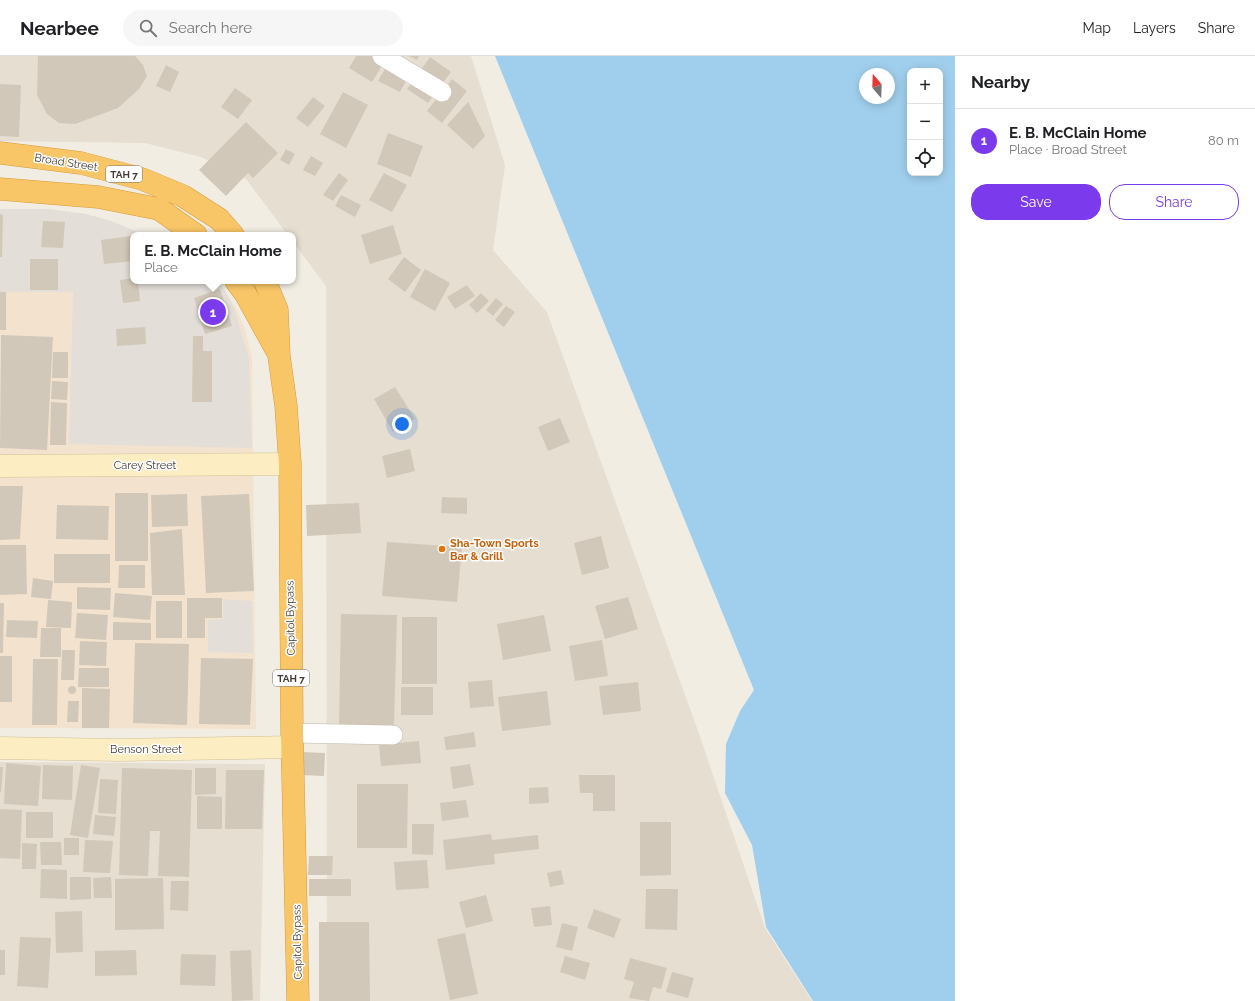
<!DOCTYPE html>
<html lang="en">
<head>
<meta charset="utf-8">
<style>
	body { margin:0; font-family:Raleway,sans-serif; background:#f6f6f6; color:#202124 }
	.controls { position:absolute; right:12px; top:12px; display:grid; overflow:hidden; border-radius:8px; box-shadow:0 2px 10px #0003 }
	.controls button { width:36px; height:36px; display:grid; place-items:center; padding:0; border:0; border-bottom:1px solid #e0e0e0; background:#fff; color:#202124; font:20px sans-serif }
	.compass { position:absolute; left:859px; top:12px; width:36px; height:36px; border-radius:50%; background:#fff; box-shadow:0 2px 10px #0003; rotate:341deg }
	.you { position:absolute; left:402px; top:368px; width:14px; height:14px; margin:-10px; border:3px solid #fff; border-radius:50%; background:#1a73e8; box-shadow:0 0 0 6px #1a73e833 }
	.badge { display:grid; place-items:center; width:26px; height:26px; border-radius:50%; background:#7c3aed; color:#fff; font-size:13px; font-weight:700 }
	.pin { position:absolute; translate:-50% -50%; border:2px solid #fff; box-shadow:0 1px 4px #0006 }
	.popup { position:absolute; left:130px; top:176px; width:166px; height:52px; box-sizing:border-box; display:grid; place-content:center; border-radius:8px; background:#fff; filter:drop-shadow(0 1px 3px #0005); font-size:13px; white-space:nowrap; color:#757577 }
	.popup b { font-size:15px; color:#202124 }
	.popup::after { content:''; position:absolute; left:50%; top:100%; margin-left:-8px; border:8px solid transparent; border-top-color:#fff }
	.list { margin:0; padding:0; list-style:none }
	h2 { display:flex; justify-content:space-between; align-items:center; height:52px; margin:0; padding:0 16px; font-size:17px }
	h2 small { font-size:13px; font-weight:400; color:#757577 }
	.list li { display:grid; grid-template-columns:26px 1fr auto; gap:12px; align-items:center; box-sizing:border-box; height:64px; padding:0 16px; border-top:1px solid #e0e0e0 }
	.list b { display:block; font-size:15px; white-space:nowrap }
	.list p { margin:0; font-size:13px; white-space:nowrap; color:#757577 }
	.list em { font-size:13px; font-style:normal; color:#757577 }
	.actions { display:flex; gap:8px; padding:12px 16px }
	.actions a { flex:1; padding:9px 0; border:1px solid #7c3aed; border-radius:16px; text-align:center; font-size:14px; color:#7c3aed }
	.actions .main { background:#7c3aed; color:#fff }
	.icon { flex:none; width:22px; height:22px; fill:none; stroke:currentColor; stroke-width:2; stroke-linecap:round; stroke-linejoin:round }
	.map { position:relative; flex:none; width:955px; height:945px; overflow:hidden }
	header { display:flex; align-items:center; gap:24px; box-sizing:border-box; height:56px; padding:0 20px; background:#fff; border-bottom:1px solid #e0e0e0 }
	header strong { font-size:19px }
	nav { display:flex; gap:22px; margin-inline-start:auto; font-size:14px }
	.search { width:280px; height:36px; background:#f6f6f6; display:flex; align-items:center; gap:10px; box-sizing:border-box; padding:0 14px; border-radius:22px; color:#757577; font-size:15px }
	main { display:flex }
	aside { flex:1; background:#fff }
	.map>svg:first-child { display:block }
	.residential { fill:#e5ded1 }
	.commercial { fill:#f3e3ce }
	.industrial { fill:#e3ded8 }
	.water { fill:#a0cfed; fill-rule:evenodd }
	.building { fill:#d2c8b9 }
	.lines { fill:none; stroke-linecap:round; stroke-linejoin:round }
	.street-casing { stroke:#bfb7a9; stroke-width:20 }
	.secondary-casing { stroke:#d3c196; stroke-width:23 }
	.highway-casing { stroke:#d79a37; stroke-width:23 }
	.street { stroke:#fff; stroke-width:19 }
	.secondary { stroke:#fcedc2; stroke-width:22 }
	.highway { stroke:#f9c667; stroke-width:22 }
	.food-dot { fill:#e8710a; stroke:#fff; stroke-width:1.5 }
	.labels { text-anchor:middle; stroke-width:3; stroke-linejoin:round; paint-order:stroke }
	.shield { fill:#fff; stroke:#7b7671; stroke-width:1 }
	.shield-label { font-size:10px; font-weight:bold; fill:#423c34 }
	.street-label { font-size:11px; fill:#423c34; stroke:#fff }
	.food-label { font-size:11px; font-weight:bold; fill:#c56008; stroke:#fff; text-anchor:start }
</style>
</head>
<body>
<header>
<strong>Nearbee</strong>
<div class="search"><svg class="icon" aria-label="search" viewBox="0 0 24 24"><circle cx="10" cy="10" r="6"/><path d="M15 15l6 6"/></svg>Search here</div>
<nav><a>Map</a><a>Layers</a><a>Share</a></nav>
</header>
<main>
<div class="map">
<svg width="955" height="945" viewBox="0 0 955 945">
	<rect width="100%" height="100%" fill="#f1ede3"/>
	<path class="residential" d="M0 0H471L505 109 493 194 547 256 698 675 765 872 812 945H327L326 230 293 186V179H288L246 123 201 101 145 87 0 85Z
		M0 706 265 708 260 945H0Z"/>
	<path class="commercial" d="M0 153H48L86 158 111 165 133 179V225H217L236 252 245 273 252 301 256 673 0 672Z"/>
	<path class="industrial" d="M0 153H48L86 158 111 165 145 179H133V225H217L226 236 234 252 249 302 252 392 69 388 73 236H0Z
		M223 543 252 545 253 597 208 596V564L223 563Z"/>
	<path class="water" d="M495 0H955V945H813L766 871 752 789 725 737 726 688 740 655 754 634ZM910 15H940V117H910ZM865 18H889V42H865Z"/>
	<path class="building" d="M38 0H135L143 9 147 20 139 33 118 52 75 68 59 67 47 58 37 39Z
		M356 0H388L372 26 349 12Z
		M392 0H400L415 8 400 36 378 25Z
		M409 0H419L417 4Z
		M430 1 451 16 428 47 407 33Z
		M166 9 179 16 170 36 156 30Z
		M452 23 467 35 442 67 427 55Z
		M0 28 21 29 19 81 0 80Z
		M235 32 252 44 238 63 221 51Z
		M343 36 368 49 346 92 320 78Z
		M313 41 325 50 308 71 296 62Z
		M468 46 485 80 473 93 447 69Z
		M246 66 278 97 253 122 248 117 226 140 199 114Z
		M388 77 423 90 411 121 377 108Z
		M286 93 295 98 289 109 280 104Z
		M311 100 323 107 315 120 303 114Z
		M339 117 348 124 333 145 323 139Z
		M384 117 407 129 392 156 369 144Z
		M341 139 361 149 355 161 335 150Z
		M0 158 3 159 2 201H0Z
		M43 165 65 166 63 192 41 191Z
		M393 169 402 198 370 208 361 179Z
		M131 180 133 205 104 208 101 184Z
		M404 201 421 214 405 236 388 223Z
		M30 203H58V234H30Z
		M425 213 450 227 435 255 410 241Z
		M133 222V225H138L140 245 123 247 120 224Z
		M467 229 475 240 455 253 447 241Z
		M220 233 232 270 205 278 194 242Z
		M0 236H6V274H0Z
		M481 237 489 245 477 257 469 249Z
		M496 242 503 248 493 260 486 254Z
		M506 250 515 256 504 271 495 264Z
		M145 271 146 288 117 290 116 273Z
		M1 279 53 281 47 394 0 392Z
		M193 280H203V295H212V346H192Z
		M53 296H68V322H52Z
		M52 325 68 326 67 344 51 343Z
		M395 331 415 363 393 376 374 343Z
		M51 346 67 347 66 389H50Z
		M560 362 570 386 548 395 538 371Z
		M410 393 415 415 387 422 382 400Z
		M0 430H23L20 483 0 484Z
		M115 437H148V505H115Z
		M187 438 188 470 152 471 151 439Z
		M249 438 254 535 206 537 201 440Z
		M442 441 467 442V458L441 457Z
		M359 447 361 477 307 480 306 449Z
		M57 449 109 450 108 484 56 483Z
		M182 473 185 539H152L150 477Z
		M601 480 609 512 582 519 574 487Z
		M387 486 462 491 457 546 382 540Z
		M0 489H26L27 538 0 539Z
		M54 498H110V527H54Z
		M119 509H145V532H118Z
		M33 522 53 525 51 543 31 541Z
		M77 531 111 532 110 554 77 553Z
		M115 537 152 540 150 564 113 561Z
		M628 541 638 573 605 583 595 550Z
		M187 542H222V562H205V582H187Z
		M48 544 72 546 71 572 46 571Z
		M156 545H182V582H156Z
		M0 547H4L3 597H0Z
		M77 557 108 559 106 584 75 582Z
		M341 558 397 559 394 670 339 669Z
		M544 559 551 595 503 604 497 568Z
		M402 561H437V628H402Z
		M7 564 38 565 37 582 6 581Z
		M113 566 151 567V584H113Z
		M41 572H61V601H40Z
		M602 584 608 620 575 625 569 590Z
		M80 585 107 586 106 610 79 609Z
		M135 587 189 588 187 669 133 667Z
		M62 594H75L74 624H61Z
		M0 600H12V646H0Z
		M201 602 253 603 250 669 199 668Z
		M33 603H58L57 669H32Z
		M79 612H109V631H78Z
		M492 624 494 650 470 652 468 626Z
		M638 626 641 655 603 659 599 630Z
		M68 634a4 4 0 1 1 8 0a4 4 0 1 1-8 0Z
		M401 631H433V659H401Z
		M82 632 110 633 109 672H82Z
		M547 635 551 669 502 675 498 641Z
		M68 645H79L78 666H67Z
		M474 676 476 691 446 694 444 681Z
		M419 685 421 707 381 710 379 689Z
		M302 696 325 697 324 720 301 719Z
		M6 707 41 710 38 750 4 748Z
		M470 708 474 729 453 733 450 711Z
		M43 709 73 710 72 744 42 743Z
		M81 709 100 712 88 782 70 779Z
		M0 711H3L1 736H0Z
		M122 712 192 714 189 821 158 820 160 775H150L148 820 119 819Z
		M195 712H216V738L195 739Z
		M226 714H264L262 773H225Z
		M579 719H615V755H593V737H580Z
		M100 723 118 724 116 758 98 757Z
		M357 728H408L407 792H357Z
		M548 731 549 747 529 748V732Z
		M197 740 222 741V773H197Z
		M466 744 469 761 442 765 440 747Z
		M0 753 22 754 20 803 0 802Z
		M26 756H53V782H26Z
		M95 759 116 761 114 780 93 778Z
		M640 766H671V819L640 820Z
		M412 768H434L433 799 412 798Z
		M491 778 492 784 538 779 539 793 494 798 495 808 446 814 443 784Z
		M64 782H79V799H64Z
		M85 784 113 785 110 817 83 816Z
		M40 786H61L62 809H41Z
		M22 787 37 788 36 813H22Z
		M309 800H333L332 819H308Z
		M427 804 429 832 396 834 394 806Z
		M41 813 67 814V843L40 842Z
		M561 814 564 828 550 831 547 817Z
		M70 821H91V843L70 844Z
		M111 821 112 842H94L93 822Z
		M163 822 164 873 115 874V823Z
		M309 823H351V840H309Z
		M171 825H189L188 855 170 854Z
		M646 833H678L677 874 645 873Z
		M486 839 493 865 466 872 459 846Z
		M550 850 552 869 534 871 531 852Z
		M594 853 621 863 614 882 587 872Z
		M82 855 83 896 56 897 55 856Z
		M319 866H369L370 945H319Z
		M562 867 578 871 572 895 556 891Z
		M465 877 478 938 450 944 437 883Z
		M20 881 51 882 48 932 17 930Z
		M0 894H5V919H0Z
		M136 894 137 919 95 920V895Z
		M251 894 253 944 232 945 230 895Z
		M181 898 216 899 215 930 180 929Z
		M565 900 590 907 585 924 560 916Z
		M630 902 667 912 661 933 653 931 649 945 629 942 634 926 624 923Z
		M672 916 694 922 688 942 666 936Z"/>
	<g class="lines">
		<g class="street-casing">
			<path id="street" d="M382 0 442 36
				M292 677 393 679"/>
		</g>
		<g class="secondary-casing">
			<path id="secondary" d="M0 410 290 408
				M0 692 119 694 292 691"/>
		</g>
		<g class="highway-casing">
			<path id="highway" d="M0 97 81 107 142 123 183 140 219 163 233 179
				M0 133 98 141 159 153 196 179
				M236 225 245 237 277 295
				M265 225 277 254 279 300 286 350 290 408 292 677 298 945"/>
		</g>
		<use href="#street" class="street"/>
		<use href="#secondary" class="secondary"/>
		<use href="#highway" class="highway"/>
	</g>
	<circle class="food-dot" cx="442" cy="493" r="4"/>
	<g class="labels">
		<g class="shield">
			<rect x="106" y="110" width="36" height="16" rx="3"/>
			<rect x="273" y="614" width="36" height="16" rx="3"/>
		</g>
		<g class="shield-label">
			<text x="124" y="122">TAH 7</text>
			<text x="291" y="626">TAH 7</text>
		</g>
		<g class="street-label">
			<text transform="translate(66 106) rotate(9)" y="4">Broad Street</text>
			<text x="145" y="413">Carey Street</text>
			<text transform="translate(290 562) rotate(-91)" y="4">Capitol Bypass</text>
			<text x="146" y="697">Benson Street</text>
			<text transform="translate(297 886) rotate(-91)" y="4">Capitol Bypass</text>
		</g>
		<g class="food-label">
			<text x="450" y="491">Sha-Town Sports<tspan x="450" dy="13">Bar &amp; Grill</tspan></text>
		</g>
	</g>
</svg>
<div class="controls">
<button>+</button>
<button>−</button>
<button><svg class="icon" aria-label="locate" viewBox="0 0 24 24"><circle cx="12" cy="12" r="6"/><path d="M12 2v4M12 18v4M2 12h4M18 12h4"/></svg></button>
</div>
<svg class="compass" viewBox="-18 -18 36 36"><path d="M0-13l5 13h-10z" fill="#e53935"/><path d="M0 13l5-13h-10z" fill="#757577"/></svg>
<div class="you"></div>
<div class="pin badge" style="left:213px;top:256px">1</div>
<div class="popup"><b>E. B. McClain Home</b>Place</div>
</div>
<aside>
<h2>Nearby<small></small></h2>
<ul class="list">
<li><span class="badge">1</span><div><b>E. B. McClain Home</b><p>Place · Broad Street</p></div><em>80 m</em></li>
</ul>
<div class="actions"><a class="main">Save</a><a>Share</a></div>
</aside>
</main>
</body>
</html>
